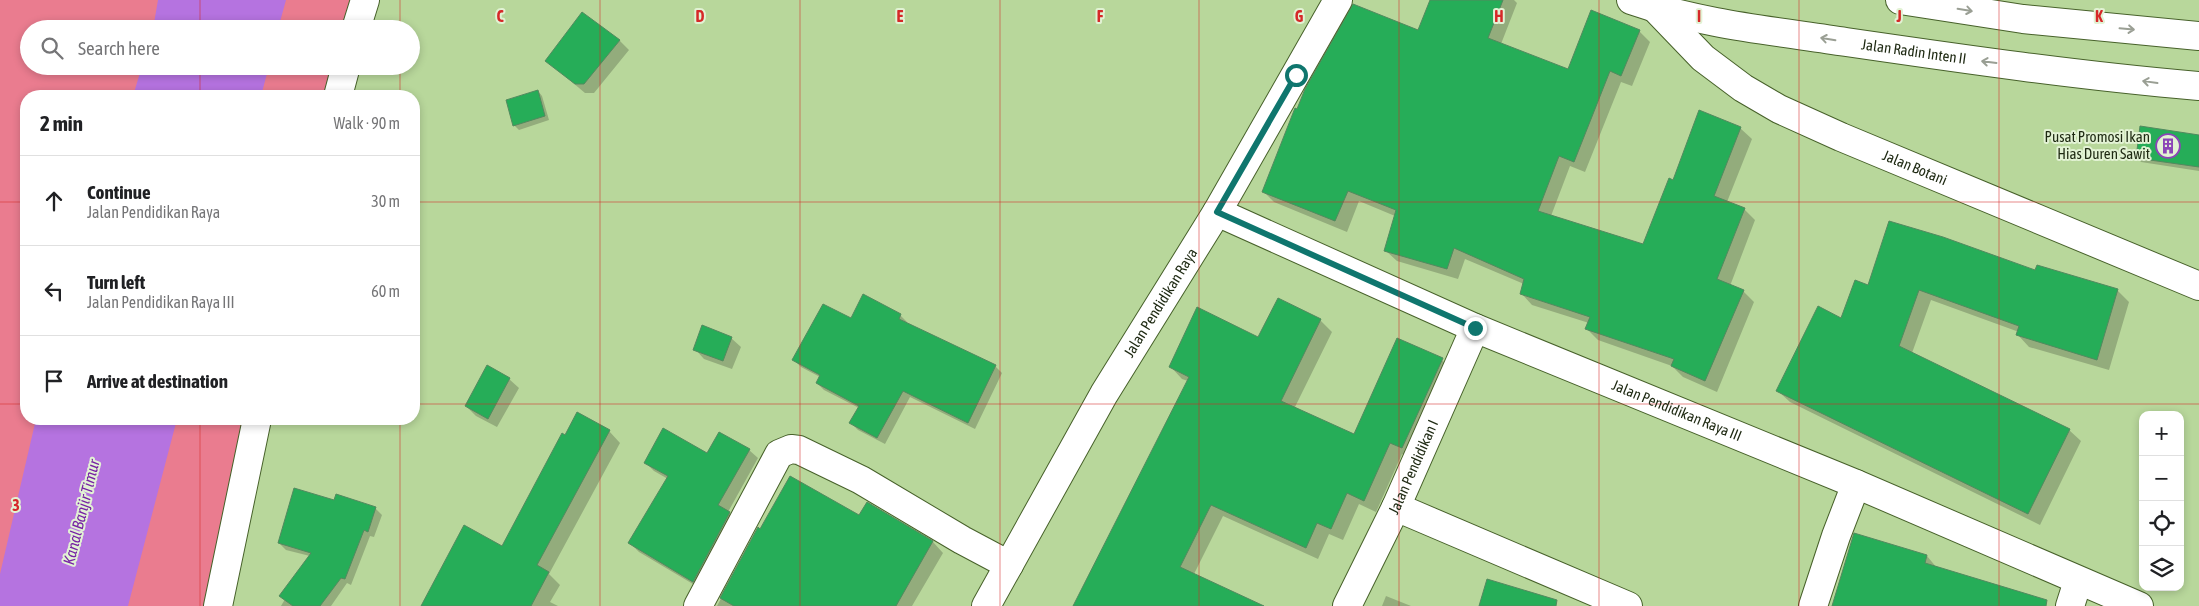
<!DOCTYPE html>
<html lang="en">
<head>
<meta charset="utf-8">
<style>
	body { margin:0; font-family:"Asap Condensed",sans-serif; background:#f2f2f2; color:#202124 }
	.controls { position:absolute; right:15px; bottom:15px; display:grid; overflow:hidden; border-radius:10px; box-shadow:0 2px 8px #0003 }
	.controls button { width:45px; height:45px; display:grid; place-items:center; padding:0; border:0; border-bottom:1px solid #e0e0e0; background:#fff; color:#202124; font:25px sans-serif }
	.stop { position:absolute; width:15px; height:15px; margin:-11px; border:4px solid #0f766e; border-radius:50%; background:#fff }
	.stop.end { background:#0f766e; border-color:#fff; box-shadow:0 1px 5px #0008 }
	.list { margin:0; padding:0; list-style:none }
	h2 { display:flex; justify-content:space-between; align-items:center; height:65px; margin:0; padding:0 20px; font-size:21px }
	h2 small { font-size:16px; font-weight:400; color:#757577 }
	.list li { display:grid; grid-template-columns:32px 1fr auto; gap:15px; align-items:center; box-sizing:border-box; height:90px; padding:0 20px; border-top:1px solid #e0e0e0 }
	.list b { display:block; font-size:19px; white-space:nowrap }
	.list p { margin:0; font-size:16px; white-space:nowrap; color:#757577 }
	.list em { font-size:16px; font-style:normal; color:#757577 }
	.icon { flex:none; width:28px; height:28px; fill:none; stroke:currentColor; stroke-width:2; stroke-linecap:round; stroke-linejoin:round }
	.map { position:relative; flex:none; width:2199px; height:606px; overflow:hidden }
	.search { position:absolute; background:#fff; box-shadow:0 2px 8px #0003; left:20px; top:20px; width:400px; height:55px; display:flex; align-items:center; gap:12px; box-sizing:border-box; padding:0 18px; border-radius:28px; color:#757577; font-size:19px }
	.panel { position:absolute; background:#fff; box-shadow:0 2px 8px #0003; left:20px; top:90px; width:400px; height:335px; border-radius:20px }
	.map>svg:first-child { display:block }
	.green { fill:#ea7c8f }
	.water { fill:#b573e0 }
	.shadow { fill:#0003 }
	.building { fill:#26ad58; stroke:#53895f }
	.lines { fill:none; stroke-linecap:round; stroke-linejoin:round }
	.minor-casing { stroke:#47612a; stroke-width:30 }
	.tertiary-casing { stroke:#47612a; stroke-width:30 }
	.primary-casing { stroke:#47612a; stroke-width:30 }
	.minor { stroke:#fff; stroke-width:28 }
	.tertiary { stroke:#fff; stroke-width:28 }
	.primary { stroke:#fff; stroke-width:28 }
	.oneway { stroke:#9a9f94 }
	.route { stroke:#0f766e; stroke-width:6 }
	.grid { fill:none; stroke:#d62828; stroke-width:1; stroke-opacity:0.55 }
	.labels { text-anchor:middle; stroke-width:4; stroke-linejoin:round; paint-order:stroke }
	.street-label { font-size:15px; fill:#1e2912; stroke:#e2f2d4 }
	.poi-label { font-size:15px; fill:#1e2912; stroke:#e2f2d4; text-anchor:end }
	.water-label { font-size:16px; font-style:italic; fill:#7722a4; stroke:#e2f2d4 }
	.grid-label { font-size:16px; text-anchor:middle; font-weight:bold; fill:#d62828; stroke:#e2f2d4; stroke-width:4; stroke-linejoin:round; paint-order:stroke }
</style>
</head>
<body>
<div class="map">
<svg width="2199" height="606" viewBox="0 0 2199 606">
	<rect width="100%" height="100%" fill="#b8d79b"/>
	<path class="green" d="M0 0H365L357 29H29V66H347L340 96H26V419H259L223 606H0Z"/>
	<path class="water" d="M158 0H286L278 29H153Z
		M142 66H269L261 96H133Z
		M36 419H177L128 606H0V574Z"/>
	<path class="shadow" d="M1431 0H1514L1517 3 1501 44 1569 71 1639 31 1650 42 1632 86 1621 82 1585 172 1570 166 1551 216 1644 246 1674 181 1740 128 1752 139 1727 202 1744 209 1755 220 1730 286 1743 291 1754 302 1717 392 1683 377 1672 366 1598 340 1587 329 1589 323 1532 305 1521 293 1524 284 1465 259 1458 279 1397 261 1385 250 1395 216 1359 201 1347 232 1274 202 1263 191 1298 110 1419 31Z
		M582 14 620 41 629 50 594 93H585L547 61Z
		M538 91 542 96 549 120 519 130 514 125Z
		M2199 136V171L2141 162 2137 157Z
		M2036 272 2117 290 2129 302 2109 370 2029 347 2018 335 2019 332 1931 300 1912 353 2069 430 2081 441 2040 525 1790 402 1778 391 1869 287Z
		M900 315 907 322 906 324 995 366 1002 373 975 429 910 397 885 444 858 430 851 423 859 408 824 390 817 383 820 377 801 367 794 360 851 320Z
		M1320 320 1332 332 1294 409 1354 436 1442 360 1454 372 1414 460 1402 454 1376 512 1359 504 1343 540 1329 534 1318 559 1223 516 1193 576 1191 606H1075L1188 381 1182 379 1170 366Z
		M731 338 741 347 732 369 704 359 695 349Z
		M509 379 519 388 497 427 476 416 466 406Z
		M609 431 620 443 549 574 560 585 550 602 558 606H422L502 548 566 436Z
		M749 450 758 458 728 512 739 522 703 590 639 552 630 543 668 479 654 471 645 462Z
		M335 501 375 508 382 515 374 537 370 536 351 585 347 583 331 606H281L310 556 286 550 279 543Z
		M867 503 933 542 943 553 912 606H717L758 529 761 530 860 516Z
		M1927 556 1937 568 2047 606H1834Z
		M1386 596 1411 606H1382Z"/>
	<path class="building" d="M1430 0H1503L1488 38 1568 69 1591 10 1640 30 1621 76 1610 71 1574 162 1559 156 1538 211 1643 244 1669 178 1673 180 1699 110 1741 127 1714 196 1745 208 1717 279 1744 290 1705 381 1671 366 1674 359 1585 329 1590 317 1520 294 1524 279 1454 248 1447 269 1384 251 1396 210 1348 191 1335 221 1262 192 1295 108 1297 109 1305 89 1353 4 1418 30Z
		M582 12 620 40 584 84H575L545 61Z
		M538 90 545 116 513 126 506 100Z
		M2140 126 2199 135V167L2136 158Z
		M1889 221 1943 237 2035 270 2037 265 2118 289 2097 360 2016 335 2019 326 1919 290 1899 346 2070 429 2028 514 1776 391 1818 306 1841 318 1855 280 1868 285Z
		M863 294 901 314 899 319 996 365 968 423 903 391 877 438 849 423 859 406 816 383 820 375 792 360 823 304 851 318Z
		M1278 298 1321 319 1281 401 1354 434 1397 338 1443 358 1402 448 1390 443 1364 501 1347 493 1331 529 1317 523 1306 548 1211 505 1180 567 1264 606H1073L1189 377 1169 367 1197 307 1258 337Z
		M702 325 732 337 723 361 693 350Z
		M487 365 510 378 488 419 465 406Z
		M577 412 610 430 537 565 549 572 531 606H421L464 525 502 546 562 433 565 435Z
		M663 428 707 453 719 432 750 449 718 505 730 512 693 582 628 543 668 476 644 463Z
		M790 476 859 515 867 502 933 541 896 606H734L720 598 758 527 760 529Z
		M294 488 334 500 336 494 376 507 368 532 364 530 345 579 341 578 320 606H293L279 596 311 553 278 543Z
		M1854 533 1927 555 1925 563 2047 600 2046 606H1832Z
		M1487 579 1557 600 1556 606H1479Z"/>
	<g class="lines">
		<g class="minor-casing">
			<g id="minor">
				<path id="s1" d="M1655 8 1703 58 1743 88 1779 109 1841 137 2199 286"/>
				<path d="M356 29 365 0"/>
				<path d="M338 96 346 66"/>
				<path id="s2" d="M1217 212 1475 328 1856 484 2139 606"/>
				<path d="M1396 507 1628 606"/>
				<path d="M218 606 257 419"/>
				<path d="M698 606 779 454 791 449 799 450 861 480 962 540 1009 565"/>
				<path id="s3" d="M1347 606 1396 507 1475 328"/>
				<path d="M1813 606 1836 536 1856 484"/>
				<path d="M2070 606 2078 581"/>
			</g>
		</g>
		<g class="tertiary-casing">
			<g id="tertiary">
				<path id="s4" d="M986 606 1104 394 1217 212 1338 0"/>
			</g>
		</g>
		<g class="primary-casing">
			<g id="primary">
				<path id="s5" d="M1631 0C1700 24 1775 31 1846 42 1963 59 2081 76 2199 86"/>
				<path d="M1900 0 2023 19 2199 36"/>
			</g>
		</g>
		<use href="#minor" class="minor"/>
		<use href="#tertiary" class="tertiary"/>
		<use href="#primary" class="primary"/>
	</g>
	<defs><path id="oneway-shaft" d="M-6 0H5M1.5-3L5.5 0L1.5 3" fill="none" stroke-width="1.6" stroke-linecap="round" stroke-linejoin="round" transform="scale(1.25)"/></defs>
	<g class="oneway">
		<use href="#oneway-shaft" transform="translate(1965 10) rotate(9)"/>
		<use href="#oneway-shaft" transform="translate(2127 29) rotate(5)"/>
		<use href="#oneway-shaft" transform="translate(1828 39) rotate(-171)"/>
		<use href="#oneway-shaft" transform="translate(1989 62) rotate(-173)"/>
		<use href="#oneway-shaft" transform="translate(2150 82) rotate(-172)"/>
	</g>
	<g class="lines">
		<path class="route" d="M1296 75 1217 212 1475 328"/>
	</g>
	<path class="grid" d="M200 0V29M400 0V29M600 0V606M800 0V606M1000 0V606M1199 0V606M1399 0V606M1599 0V606M1799 0V606M1999 0V606M200 66V96M400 66V96M0 202H26M414 202H2199M0 404H26M414 404H2199M200 419V606M400 419V606"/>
	<defs>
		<g id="building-ring" transform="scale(1.25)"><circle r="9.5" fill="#e2f2d4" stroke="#8b44b7" stroke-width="1.5"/><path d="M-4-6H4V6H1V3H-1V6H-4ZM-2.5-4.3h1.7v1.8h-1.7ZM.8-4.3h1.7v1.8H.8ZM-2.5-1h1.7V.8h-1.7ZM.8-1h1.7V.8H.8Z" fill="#8b44b7"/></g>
	</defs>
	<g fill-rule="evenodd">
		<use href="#building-ring" x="2168" y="146"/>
	</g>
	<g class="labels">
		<g class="street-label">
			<text dy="5" stroke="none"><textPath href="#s5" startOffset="288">Jalan Radin Inten II</textPath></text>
			<text dy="5" stroke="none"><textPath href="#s1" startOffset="309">Jalan Botani</textPath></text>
			<text dy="5" stroke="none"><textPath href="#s4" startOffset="350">Jalan Pendidikan Raya</textPath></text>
			<text dy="5" stroke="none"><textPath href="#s2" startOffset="501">Jalan Pendidikan Raya III</textPath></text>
			<text dy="5" stroke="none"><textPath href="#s3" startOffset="154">Jalan Pendidikan I</textPath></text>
		</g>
		<g class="poi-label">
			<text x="2150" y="142">Pusat Promosi Ikan<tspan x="2150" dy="17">Hias Duren Sawit</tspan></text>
		</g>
		<g class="water-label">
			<text transform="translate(81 512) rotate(-76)" y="6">Kanal Banjir Timur</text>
		</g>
	</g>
	<g class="grid-label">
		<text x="500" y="22">C</text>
		<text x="700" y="22">D</text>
		<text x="900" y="22">E</text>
		<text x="1100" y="22">F</text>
		<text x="1299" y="22">G</text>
		<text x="1499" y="22">H</text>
		<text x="1699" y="22">I</text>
		<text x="1899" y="22">J</text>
		<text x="2099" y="22">K</text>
		<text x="16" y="511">3</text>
	</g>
</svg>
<div class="controls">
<button>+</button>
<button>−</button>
<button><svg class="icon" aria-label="locate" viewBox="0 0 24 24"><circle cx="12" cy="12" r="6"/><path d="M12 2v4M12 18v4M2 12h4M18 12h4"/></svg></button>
<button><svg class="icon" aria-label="layers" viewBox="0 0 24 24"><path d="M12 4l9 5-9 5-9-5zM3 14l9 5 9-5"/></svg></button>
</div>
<div class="stop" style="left:1296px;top:75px"></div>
<div class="stop end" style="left:1475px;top:328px"></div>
<div class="search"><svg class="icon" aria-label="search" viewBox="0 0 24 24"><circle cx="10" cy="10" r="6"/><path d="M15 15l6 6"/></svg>Search here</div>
<section class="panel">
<h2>2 min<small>Walk · 90 m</small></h2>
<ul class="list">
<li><svg class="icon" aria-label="ahead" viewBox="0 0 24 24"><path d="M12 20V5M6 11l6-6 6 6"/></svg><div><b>Continue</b><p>Jalan Pendidikan Raya</p></div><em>30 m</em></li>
<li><svg class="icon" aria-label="left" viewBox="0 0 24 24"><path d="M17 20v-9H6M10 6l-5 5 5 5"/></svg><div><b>Turn left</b><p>Jalan Pendidikan Raya III</p></div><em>60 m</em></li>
<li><svg class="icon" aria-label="arrive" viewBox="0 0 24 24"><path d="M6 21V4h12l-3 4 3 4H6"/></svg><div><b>Arrive at destination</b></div></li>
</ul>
</section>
</div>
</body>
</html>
